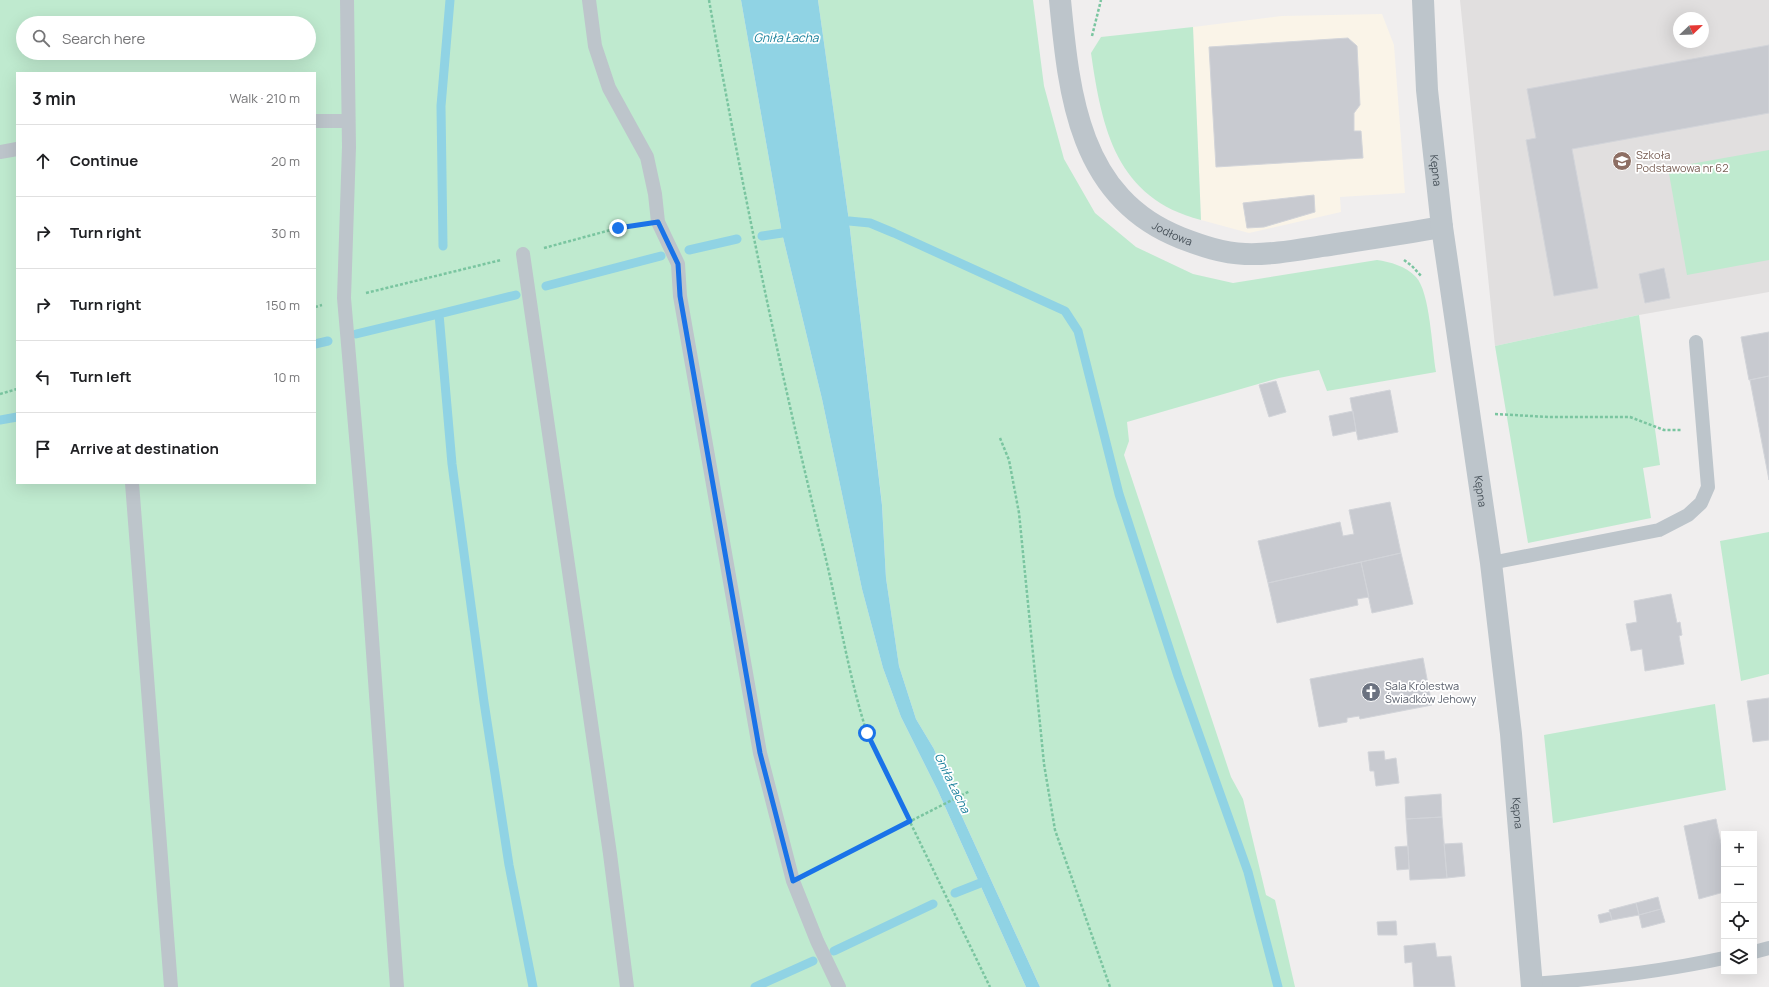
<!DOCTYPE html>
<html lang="en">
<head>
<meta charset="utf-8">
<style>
	body { margin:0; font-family:Manrope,sans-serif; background:#f6f6f6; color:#202124 }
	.controls { position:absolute; right:12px; bottom:12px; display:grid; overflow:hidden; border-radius:0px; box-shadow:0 4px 16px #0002 }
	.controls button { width:36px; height:36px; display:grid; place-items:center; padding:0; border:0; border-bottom:1px solid #e0e0e0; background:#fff; color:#202124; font:20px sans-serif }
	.compass { position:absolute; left:1673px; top:12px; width:36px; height:36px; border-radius:50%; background:#fff; box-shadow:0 4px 16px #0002; rotate:67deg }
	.stop { position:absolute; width:12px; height:12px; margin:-9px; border:3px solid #1a73e8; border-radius:50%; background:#fff }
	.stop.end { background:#1a73e8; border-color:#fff; box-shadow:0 1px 4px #0008 }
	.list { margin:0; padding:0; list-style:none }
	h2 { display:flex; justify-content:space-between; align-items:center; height:52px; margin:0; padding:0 16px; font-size:17px }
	h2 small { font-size:13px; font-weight:400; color:#757577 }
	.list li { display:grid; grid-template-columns:26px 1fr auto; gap:12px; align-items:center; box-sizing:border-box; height:72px; padding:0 16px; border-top:1px solid #e0e0e0 }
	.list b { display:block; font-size:15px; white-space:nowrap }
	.list em { font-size:13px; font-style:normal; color:#757577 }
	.icon { flex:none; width:22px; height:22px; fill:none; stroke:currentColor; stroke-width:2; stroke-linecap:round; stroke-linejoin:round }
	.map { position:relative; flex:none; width:1769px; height:987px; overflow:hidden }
	.search { position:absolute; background:#fff; box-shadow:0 4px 16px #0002; left:16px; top:16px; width:300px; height:44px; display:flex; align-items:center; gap:10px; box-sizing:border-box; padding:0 14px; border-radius:22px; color:#757577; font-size:15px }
	.panel { position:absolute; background:#fff; box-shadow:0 4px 16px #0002; left:16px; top:72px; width:300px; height:412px; border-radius:0px }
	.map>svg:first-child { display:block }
	.commercial { fill:#faf4e8 }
	.education { fill:#e1dfdf; fill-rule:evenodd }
	.green { fill:#bfeacf; fill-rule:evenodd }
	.water { fill:#90d3e4 }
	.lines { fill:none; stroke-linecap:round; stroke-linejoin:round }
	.stream { stroke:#90d3e4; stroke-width:9 }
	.building { fill:#c8cad0; stroke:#d2d4d9 }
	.path { stroke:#7ac5a0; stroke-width:2.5; stroke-dasharray:3 2; stroke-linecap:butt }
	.service { stroke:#bdc5cb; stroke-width:14 }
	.minor { stroke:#bdc5cb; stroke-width:22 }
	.tertiary { stroke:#bdc5cb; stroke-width:22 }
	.route { stroke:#1a73e8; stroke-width:5 }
	.labels { text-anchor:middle; stroke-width:3.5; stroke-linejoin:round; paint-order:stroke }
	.education-label { font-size:11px; fill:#785e54; stroke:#fff; text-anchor:start }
	.street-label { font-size:11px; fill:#475159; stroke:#fff }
	.worship-label { font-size:11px; fill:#5b616d; stroke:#fff; text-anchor:start }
	.water-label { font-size:12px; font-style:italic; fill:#19819b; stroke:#fff }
</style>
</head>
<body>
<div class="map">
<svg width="1769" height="987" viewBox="0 0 1769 987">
	<rect width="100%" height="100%" fill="#f0eeee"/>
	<path class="commercial" d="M1382 14 1394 45 1405 193 1340 197 1341 212 1249 233 1201 220 1193 27 1281 16Z"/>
	<path class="education" d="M1460 0H1769V292L1639 315 1495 346ZM1679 18H1703V42H1679Z"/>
	<path class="green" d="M0 0H741L782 233 822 399 862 589 883 668 901 717 938 791 1026 987H0ZM23 23H309V53H23ZM17 73H315V483H17Z
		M818 0H1033L1044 86 1064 159 1095 213 1136 247 1193 274 1233 283 1377 260C1390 262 1406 266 1416 277 1430 292 1432 349 1436 372L1327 391 1319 370 1279 378 1127 422 1129 441 1124 455 1231 777 1243 799 1266 895 1275 900 1295 987H1040L949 788 934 749 916 719 899 666 886 578 882 504 849 221Z
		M1193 27 1201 220C1116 198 1102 129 1091 53L1101 37Z
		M1769 150V260L1687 275 1668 168Z
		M1639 315 1660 465 1643 468 1651 518 1528 543 1495 346Z
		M1769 532V674L1741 681 1720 541Z
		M1715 704 1726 790 1553 823 1544 735Z"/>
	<path class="water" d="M741 0H818L849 221 882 505 886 578 899 666 916 719 934 749 949 788 1040 987H1026L938 791 901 717 883 668 862 589 822 399 782 233Z"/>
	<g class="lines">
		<path class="stream" d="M849 221 870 223 894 233 1065 311 1078 331 1119 494 1178 676 1248 872 1278 987
			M762 236 782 233
			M443 246 441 106 450 0
			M689 250 737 239
			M546 286 661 256
			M516 295 439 314 452 464 484 702 509 865 533 987
			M356 334 439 314
			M315 344 328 341
			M0 420 17 417
			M955 893 983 882
			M834 951 933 904
			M755 987 813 961"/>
	</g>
	<path class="building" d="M1348 38 1357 46 1360 105 1354 113V131H1361L1363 158 1216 167 1209 47Z
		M1769 45V113L1572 149 1598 288 1554 296 1526 140 1536 138 1527 89Z
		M1314 195 1315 212 1264 227 1247 228 1243 203Z
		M1664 268 1670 298 1645 303 1639 274Z
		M1769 332V376L1749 380 1741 337Z
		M1769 376V480L1750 380Z
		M1276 381 1286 412 1269 417 1259 385Z
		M1390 390 1398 432 1358 440 1350 398Z
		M1353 411 1356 431 1333 436 1329 416Z
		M1390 502 1401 553 1268 583 1258 541 1340 522 1343 536 1354 534 1349 510Z
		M1401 553 1413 604 1372 613 1361 562Z
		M1361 562 1369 597 1357 599 1358 605 1277 623 1268 583Z
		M1671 594 1677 623 1680 622 1682 635 1679 636 1684 664 1645 671 1642 649 1631 651 1626 624 1637 622 1634 601Z
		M1423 658 1432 705 1360 719 1359 716 1347 718V722L1319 727 1310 679Z
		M1769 698V740L1753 742 1747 701Z
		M1384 751 1385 760 1396 758 1399 783 1376 786 1374 771H1370L1368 752Z
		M1441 794 1442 817 1406 819 1405 797Z
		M1442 817 1447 878 1410 880 1406 819Z
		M1716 819 1724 858V892L1699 899 1684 826Z
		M1462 843 1465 876 1447 878 1444 844Z
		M1408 846 1409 869 1397 870 1395 847Z
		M1658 897 1661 909 1639 915 1636 903Z
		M1636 903 1639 915 1612 920 1609 910Z
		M1661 909 1665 922 1642 928 1639 915Z
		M1610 912 1612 920 1600 923 1598 915Z
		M1396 921 1397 935H1378L1377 922Z
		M1435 943 1437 957 1451 956 1455 987H1414L1412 962 1405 963 1404 946Z"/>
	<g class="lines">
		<path class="path" d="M709 0C741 182 778 363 822 543 838 606 847 671 867 733L990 987
			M1092 36 1101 0
			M544 248 618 228 636 225
			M1404 260 1412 266 1422 277
			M366 293 501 260
			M315 307 322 305
			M0 394 17 389
			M1495 414 1549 417H1630L1664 430H1681
			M1000 438 1009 460 1019 513 1044 764 1055 830 1110 987
			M814 870 970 791"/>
		<path class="service" d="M347 0 349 147 344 298 365 541 397 987
			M589 0 595 46 609 88 647 157 655 194 658 222 678 264 680 296 760 753 793 881 817 941 839 987
			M315 121H348
			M0 152 17 149
			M523 254 610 854 627 987
			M132 483 171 987
			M1491 563 1659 530 1688 515 1701 503 1708 487 1696 342
			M1754 952 1769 948
			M1532 984C1597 979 1660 972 1724 958"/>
		<path class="minor" id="s1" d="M1060 0C1069 95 1079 198 1181 238 1202 246 1222 253 1245 254 1271 255 1297 250 1323 246 1362 240 1402 234 1442 227"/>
		<path class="tertiary" id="s2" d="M1423 0 1427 90 1442 227 1491 563 1511 734 1532 987"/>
	</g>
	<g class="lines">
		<path class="route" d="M618 228 658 222 678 264 680 296 760 753 793 881 910 821 867 733"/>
	</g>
	<defs>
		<g id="school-disc" transform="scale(1)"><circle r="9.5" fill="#8d6e63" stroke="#fff"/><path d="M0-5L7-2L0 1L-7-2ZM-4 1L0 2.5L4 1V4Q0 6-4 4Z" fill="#fff"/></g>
		<g id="church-disc" transform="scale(1)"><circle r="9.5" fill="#6b7280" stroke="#fff"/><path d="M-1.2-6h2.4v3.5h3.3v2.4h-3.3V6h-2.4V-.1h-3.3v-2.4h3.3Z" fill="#fff"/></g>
	</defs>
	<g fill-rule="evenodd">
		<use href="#school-disc" x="1622" y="161"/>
		<use href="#church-disc" x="1371" y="692"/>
	</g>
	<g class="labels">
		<g class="education-label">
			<text x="1636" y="159">Szkoła<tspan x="1636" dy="13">Podstawowa nr 62</tspan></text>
		</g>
		<g class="street-label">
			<text dy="4" stroke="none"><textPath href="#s2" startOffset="171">Kępna</textPath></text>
			<text dy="4" stroke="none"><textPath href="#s1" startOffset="274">Jodłowa</textPath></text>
			<text dy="4" stroke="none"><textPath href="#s2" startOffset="495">Kępna</textPath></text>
			<text dy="4" stroke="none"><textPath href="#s2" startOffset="819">Kępna</textPath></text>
		</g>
		<g class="worship-label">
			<text x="1385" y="690">Sala Królestwa<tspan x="1385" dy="13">Świadków Jehowy</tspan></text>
		</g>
		<g class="water-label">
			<text x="786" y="42">Gniła Łacha</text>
			<text transform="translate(952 783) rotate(64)" y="4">Gniła Łacha</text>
		</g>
	</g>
</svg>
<div class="controls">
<button>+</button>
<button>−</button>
<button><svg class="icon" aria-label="locate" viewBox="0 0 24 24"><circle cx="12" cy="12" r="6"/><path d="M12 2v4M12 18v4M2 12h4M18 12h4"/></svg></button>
<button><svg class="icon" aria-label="layers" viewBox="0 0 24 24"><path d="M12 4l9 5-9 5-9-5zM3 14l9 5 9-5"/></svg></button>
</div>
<svg class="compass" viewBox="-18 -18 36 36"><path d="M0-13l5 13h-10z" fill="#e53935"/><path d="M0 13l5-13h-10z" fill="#757577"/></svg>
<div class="stop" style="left:867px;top:733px"></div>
<div class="stop end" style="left:618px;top:228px"></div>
<div class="search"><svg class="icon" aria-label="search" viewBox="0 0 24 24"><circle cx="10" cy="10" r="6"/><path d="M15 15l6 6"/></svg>Search here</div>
<section class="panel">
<h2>3 min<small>Walk · 210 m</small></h2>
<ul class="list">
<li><svg class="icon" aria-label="ahead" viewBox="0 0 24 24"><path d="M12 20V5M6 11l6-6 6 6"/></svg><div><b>Continue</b></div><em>20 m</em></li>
<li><svg class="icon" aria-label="right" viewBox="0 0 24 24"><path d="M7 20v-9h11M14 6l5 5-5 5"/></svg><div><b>Turn right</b></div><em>30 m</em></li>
<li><svg class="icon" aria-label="right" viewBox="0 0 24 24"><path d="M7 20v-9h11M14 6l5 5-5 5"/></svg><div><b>Turn right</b></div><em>150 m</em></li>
<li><svg class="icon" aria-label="left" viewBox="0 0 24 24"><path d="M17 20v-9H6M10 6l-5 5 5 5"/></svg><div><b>Turn left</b></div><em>10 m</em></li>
<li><svg class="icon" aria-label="arrive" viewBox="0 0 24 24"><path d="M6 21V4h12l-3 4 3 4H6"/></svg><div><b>Arrive at destination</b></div></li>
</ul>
</section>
</div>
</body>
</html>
